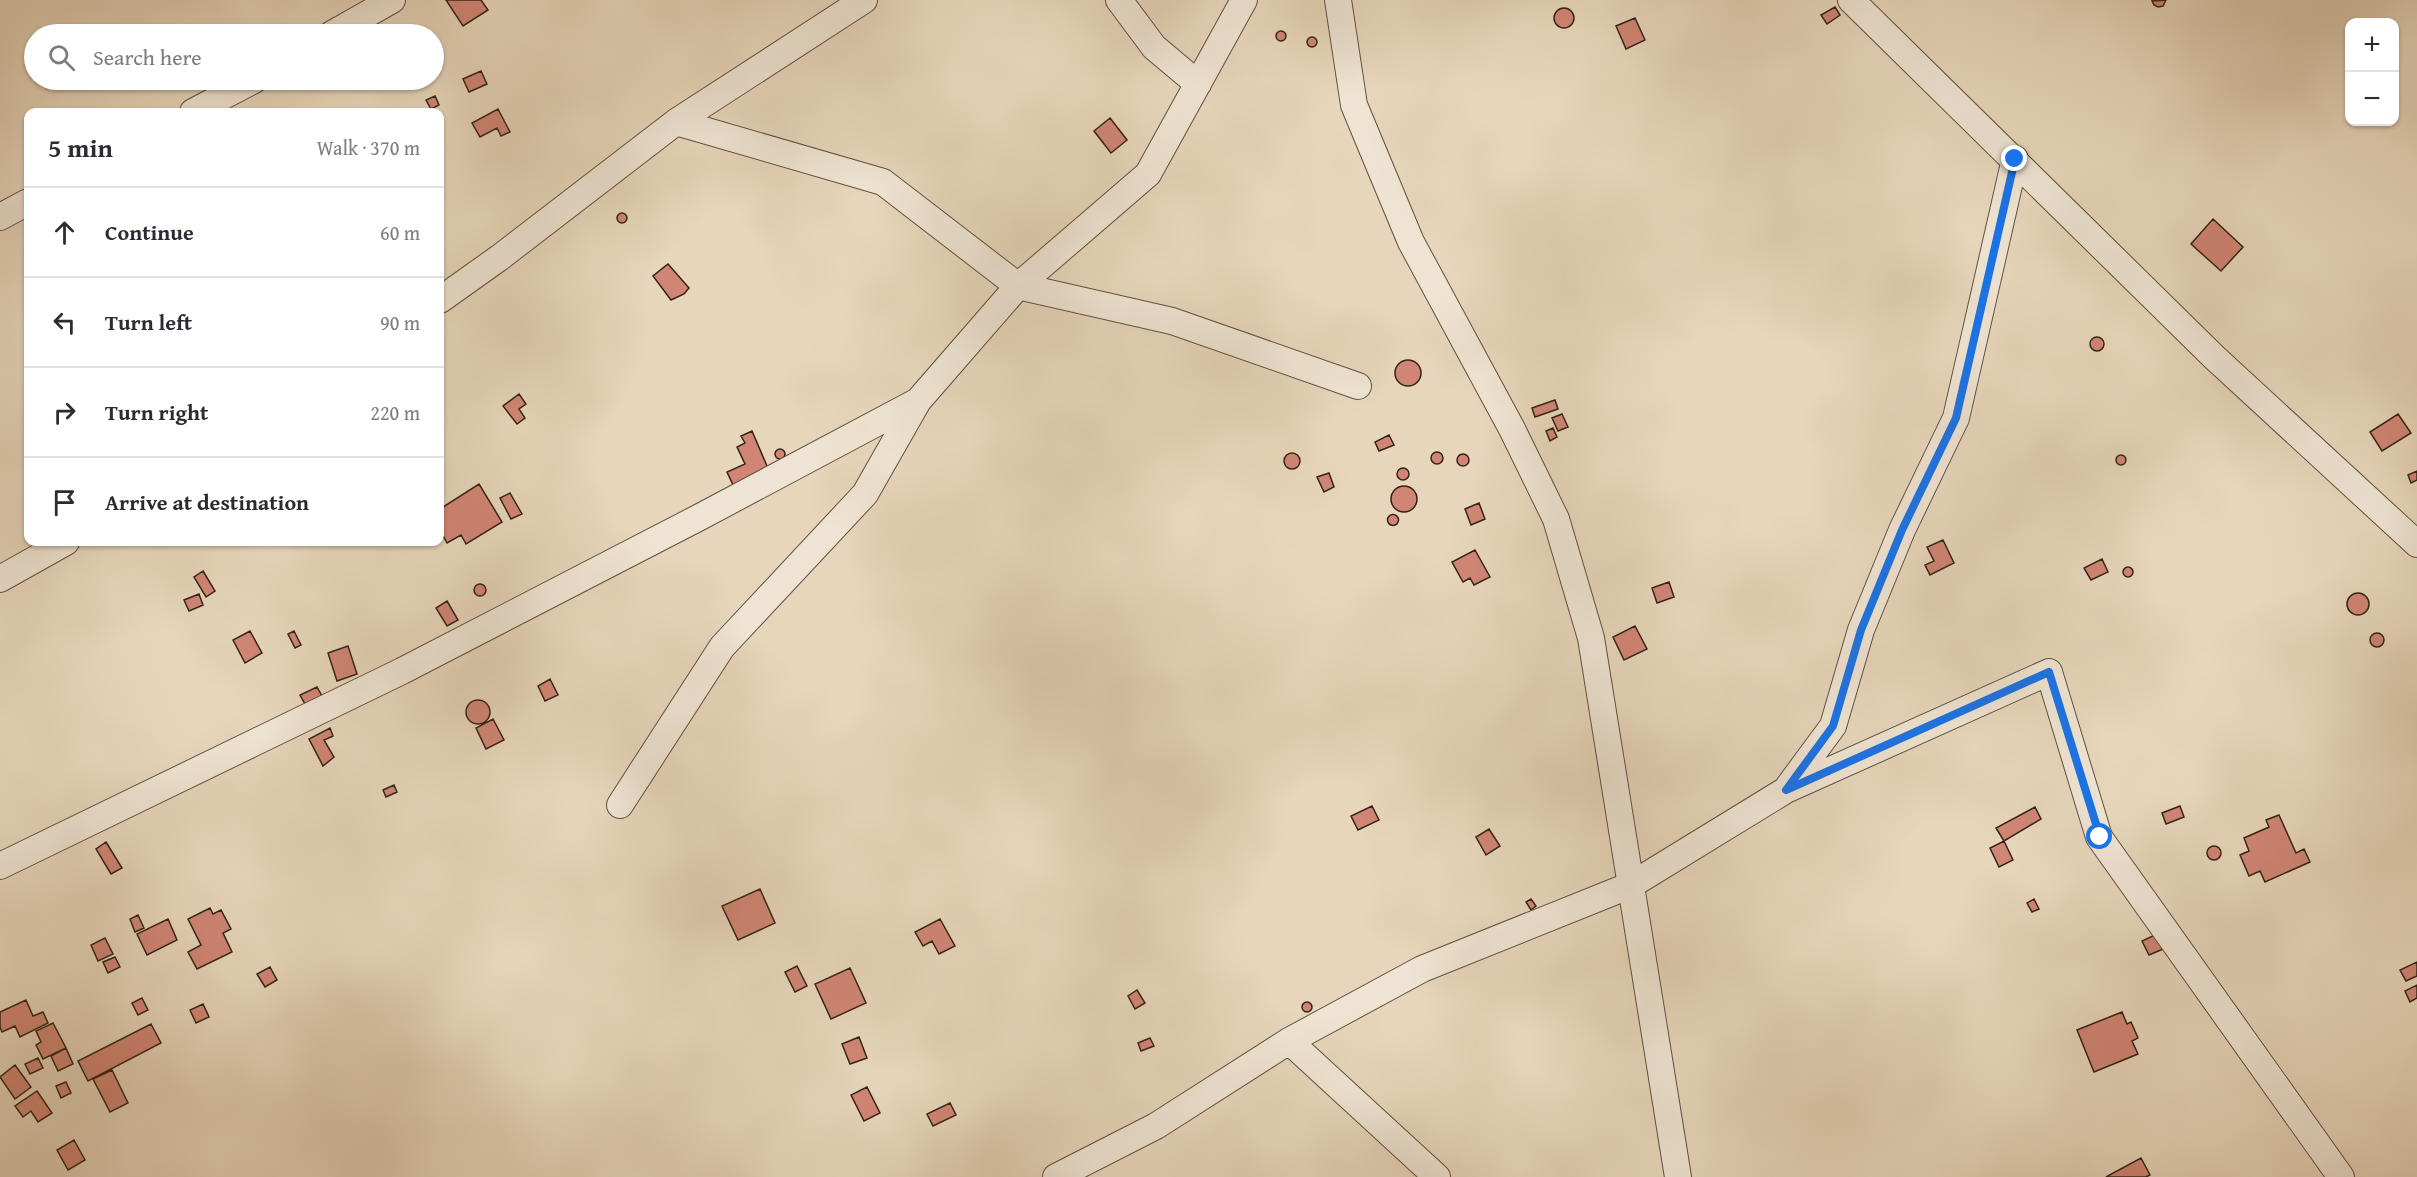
<!DOCTYPE html>
<html lang="en">
<head>
<meta charset="utf-8">
<style>
	body { margin:0; font-family:"Gentium Book Plus",serif; background:#f2f2f3; color:#2b2b33 }
	.controls { position:absolute; right:18px; top:18px; display:grid; overflow:hidden; border-radius:12px; box-shadow:0 2px 4px #0004 }
	.controls button { width:54px; height:54px; display:grid; place-items:center; padding:0; border:0; border-bottom:2px solid #e1e1e2; background:#fff; color:#2b2b33; font:30px sans-serif }
	.stop { position:absolute; width:18px; height:18px; margin:-14px; border:4px solid #1a73e8; border-radius:50%; background:#fff }
	.stop.end { background:#1a73e8; border-color:#fff; box-shadow:0 2px 6px #0008 }
	.list { margin:0; padding:0; list-style:none }
	h2 { display:flex; justify-content:space-between; align-items:center; height:78px; margin:0; padding:0 24px; font-size:26px }
	h2 small { font-size:20px; font-weight:400; color:#7c7c81 }
	.list li { display:grid; grid-template-columns:39px 1fr auto; gap:18px; align-items:center; box-sizing:border-box; height:90px; padding:0 24px; border-top:2px solid #e1e1e2 }
	.list b { display:block; font-size:22px; white-space:nowrap }
	.list em { font-size:20px; font-style:normal; color:#7c7c81 }
	.icon { flex:none; width:33px; height:33px; fill:none; stroke:currentColor; stroke-width:2; stroke-linecap:round; stroke-linejoin:round }
	.map { position:relative; flex:none; width:2417px; height:1177px; overflow:hidden }
	.search { position:absolute; background:#fff; box-shadow:0 2px 4px #0004; left:24px; top:24px; width:420px; height:66px; display:flex; align-items:center; gap:15px; box-sizing:border-box; padding:0 21px; border-radius:33px; color:#7c7c81; font-size:22px }
	.panel { position:absolute; background:#fff; box-shadow:0 2px 4px #0004; left:24px; top:108px; width:420px; height:438px; border-radius:12px }
	.map>svg:first-child { display:block }
	.building { fill:#d18675; stroke:#332317; stroke-width:1.5 }
	.lines { fill:none; stroke-linecap:round; stroke-linejoin:round }
	.street-casing { stroke:#605040; stroke-width:28 }
	.street { stroke:#efe4d3; stroke-width:26 }
	.route { stroke:#1a73e8; stroke-width:8 }
</style>
</head>
<body>
<div class="map">
<svg width="2417" height="1177" viewBox="0 0 2417 1177">
	<rect width="100%" height="100%" fill="#e7d6bb"/>
	<filter id="stains"><feTurbulence type="fractalNoise" baseFrequency=".00333" numOctaves="4"/><feColorMatrix values="0 0 0 0 .2 0 0 0 0 .09 0 0 0 0 .02 0 0 0 .5 -.17"/></filter>
	<radialGradient id="worn" r=".72"><stop offset=".6" stop-color="#630" stop-opacity="0"/><stop offset="1" stop-color="#630" stop-opacity=".3"/></radialGradient>
	<path class="building" d="M446 0H481L488 10 463 26Z
		M2166 0 2163 6 2158 7 2154 5 2152 1Z
		M1835 7 1840 15 1827 24 1821 15Z
		M1554 18a10 10 0 1 1 20 0a10 10 0 1 1-20 0Z
		M1635 18 1645 40 1626 49 1616 26Z
		M1276 36a5 5 0 1 1 10 0a5 5 0 1 1-10 0Z
		M1307 42a5 5 0 1 1 10 0a5 5 0 1 1-10 0Z
		M481 71 487 84 469 92 463 79Z
		M435 96 439 105 431 109 426 100Z
		M498 109 510 132 501 136 497 128 480 137 472 123Z
		M1110 118 1127 140 1111 153 1094 131Z
		M617 218a5 5 0 1 1 10 0a5 5 0 1 1-10 0Z
		M2213 219 2243 247 2221 271 2191 244Z
		M668 264 689 288 684 294 671 300 653 276Z
		M2090 344a7 7 0 1 1 14 0a7 7 0 1 1-14 0Z
		M1395 373a13 13 0 1 1 26 0a13 13 0 1 1-26 0Z
		M519 394 526 404 519 409 525 418 517 424 503 406Z
		M1555 400 1558 409 1535 417 1532 408Z
		M1562 414 1568 427 1558 431 1552 418Z
		M2398 414 2411 433 2382 451 2370 432Z
		M1553 428 1557 437 1550 441 1546 431Z
		M752 431 770 473 735 489 727 472 745 464 737 447 745 443 741 436Z
		M1389 435 1394 445 1379 451 1375 442Z
		M775 454a5 5 0 1 1 10 0a5 5 0 1 1-10 0Z
		M1431 458a6 6 0 1 1 12 0a6 6 0 1 1-12 0Z
		M1284 461a8 8 0 1 1 16 0a8 8 0 1 1-16 0Z
		M1457 460a6 6 0 1 1 12 0a6 6 0 1 1-12 0Z
		M2116 460a5 5 0 1 1 10 0a5 5 0 1 1-10 0Z
		M1397 474a6 6 0 1 1 12 0a6 6 0 1 1-12 0Z
		M2417 471V480L2411 483 2408 475Z
		M1329 473 1334 487 1324 492 1317 477Z
		M479 484 502 522 466 544 461 535 447 543 440 530V509Z
		M1391 499a13 13 0 1 1 26 0a13 13 0 1 1-26 0Z
		M510 493 522 514 511 519 500 498Z
		M1479 503 1485 519 1471 525 1465 509Z
		M1387.5 520a5.5 5.5 0 1 1 11 0a5.5 5.5 0 1 1-11 0Z
		M1943 540 1954 563 1930 575 1925 565 1934 561 1927 547Z
		M1475 550 1490 577 1474 585 1470 578 1463 582 1452 562Z
		M2102 559 2108 572 2091 580 2084 568Z
		M2123 572a5 5 0 1 1 10 0a5 5 0 1 1-10 0Z
		M203 571 215 591 206 597 194 577Z
		M1669 582 1674 597 1657 603 1652 588Z
		M474 590a6 6 0 1 1 12 0a6 6 0 1 1-12 0Z
		M2347 604a11 11 0 1 1 22 0a11 11 0 1 1-22 0Z
		M199 594 203 605 189 611 184 600Z
		M447 601 458 620 447 626 436 608Z
		M1635 626 1647 649 1624 660 1613 637Z
		M250 631 262 653 245 663 233 640Z
		M294 631 301 645 295 648 288 634Z
		M2370 640a7 7 0 1 1 14 0a7 7 0 1 1-14 0Z
		M348 646 357 674 337 681 328 653Z
		M550 679 558 695 545 701 538 686Z
		M317 687 322 696 305 704 300 695Z
		M466 712a12 12 0 1 1 24 0a12 12 0 1 1-24 0Z
		M493 719 504 740 486 749 476 728Z
		M330 728 333 736 324 740 334 757 323 766 309 739Z
		M394 785 397 792 386 797 383 790Z
		M1372 806 1379 820 1358 830 1351 816Z
		M2180 806 2184 817 2166 824 2162 813Z
		M2035 807 2041 819 2004 841 1996 828Z
		M2279 815 2296 853 2304 849 2310 862 2265 882 2260 871 2249 876 2240 855 2249 851 2244 838 2269 827 2266 820Z
		M1489 829 1500 846 1486 855 1476 837Z
		M2004 841 2013 860 1999 867 1990 848Z
		M106 842 122 868 111 874 96 849Z
		M2207 853a7 7 0 1 1 14 0a7 7 0 1 1-14 0Z
		M760 889 775 923 738 940 722 906Z
		M1531 899 1536 906 1531 910 1526 902Z
		M2034 899 2039 909 2032 912 2027 903Z
		M210 908 213 914 221 910 231 929 223 933 232 952 197 969 188 952 201 945 188 919Z
		M138 915 144 928 135 932 130 919Z
		M168 919 177 940 147 955 137 934Z
		M940 919 955 946 939 954 932 941 923 946 915 932Z
		M2157 934 2163 949 2149 955 2142 941Z
		M105 938 113 954 98 961 91 945Z
		M115 957 120 967 108 973 103 962Z
		M2417 962V976L2406 981 2400 970Z
		M797 966 807 986 795 992 785 972Z
		M270 967 277 980 265 987 257 974Z
		M850 968 866 1003 831 1019 815 984Z
		M2417 985V998L2410 1002 2405 991Z
		M1137 990 1145 1003 1135 1009 1128 996Z
		M142 998 148 1010 138 1015 132 1003Z
		M26 1000 33 1016 43 1012 48 1023 20 1037 15 1026 2 1032 0 1027V1012Z
		M1302 1007a5 5 0 1 1 10 0a5 5 0 1 1-10 0Z
		M203 1004 209 1017 196 1023 190 1010Z
		M2122 1012 2127 1024 2131 1022 2138 1038 2132 1041 2138 1054 2094 1072 2077 1030Z
		M53 1023 66 1048 43 1059 36 1045 41 1042 36 1031Z
		M151 1024 161 1043 88 1081 78 1061Z
		M859 1037 867 1058 850 1064 842 1044Z
		M1150 1038 1154 1046 1141 1051 1138 1043Z
		M66 1048 73 1064 58 1071 51 1056Z
		M38 1058 43 1068 30 1074 25 1064Z
		M15 1065 31 1087 15 1099 0 1077Z
		M112 1070 128 1103 110 1112 93 1079Z
		M66 1082 71 1093 61 1098 56 1086Z
		M867 1087 880 1113 864 1121 851 1095Z
		M37 1091 52 1113 38 1122 31 1111 23 1117 15 1106Z
		M950 1103 956 1115 933 1126 927 1114Z
		M74 1140 85 1160 68 1170 57 1150Z
		M2141 1158 2150 1175 2146 1177H2106Z"/>
	<g class="lines">
		<g class="street-casing">
			<path id="street" d="M1119 0 1154 47 1198 84
				M1338 0 1354 105 1411 242 1512 429 1556 519 1591 638 1678 1177
				M1851 0 2214 357 2417 544
				M332 34 392 0
				M193 112 254 80
				M676 122 883 182 1018 286 1172 321 1358 386
				M0 217 28 202
				M440 300 499 258 676 122 864 0
				M0 579 66 542
				M1788 787 1833 726 1861 630 1902 530 1956 418 2015 159
				M620 805 722 647 865 494 918 401
				M0 866 402 671 698 518 918 401 1018 286 1148 174 1244 0
				M1289 1041 1437 1177
				M1056 1177 1156 1126 1289 1041 1422 969 1631 885 1786 790 2049 672 2099 837 2341 1177"/>
		</g>
		<use href="#street" class="street"/>
	</g>
	<g class="lines">
		<path class="route" d="M2015 159 1956 418 1902 530 1861 630 1833 726 1786 790 2049 672 2100 837"/>
	</g>
	<rect width="100%" height="100%" filter="url(#stains)"/>
	<rect width="100%" height="100%" fill="url(#worn)"/>
</svg>
<div class="controls">
<button>+</button>
<button>−</button>
</div>
<div class="stop" style="left:2100px;top:837px"></div>
<div class="stop end" style="left:2015px;top:159px"></div>
<div class="search"><svg class="icon" aria-label="search" viewBox="0 0 24 24"><circle cx="10" cy="10" r="6"/><path d="M15 15l6 6"/></svg>Search here</div>
<section class="panel">
<h2>5 min<small>Walk · 370 m</small></h2>
<ul class="list">
<li><svg class="icon" aria-label="ahead" viewBox="0 0 24 24"><path d="M12 20V5M6 11l6-6 6 6"/></svg><div><b>Continue</b></div><em>60 m</em></li>
<li><svg class="icon" aria-label="left" viewBox="0 0 24 24"><path d="M17 20v-9H6M10 6l-5 5 5 5"/></svg><div><b>Turn left</b></div><em>90 m</em></li>
<li><svg class="icon" aria-label="right" viewBox="0 0 24 24"><path d="M7 20v-9h11M14 6l5 5-5 5"/></svg><div><b>Turn right</b></div><em>220 m</em></li>
<li><svg class="icon" aria-label="arrive" viewBox="0 0 24 24"><path d="M6 21V4h12l-3 4 3 4H6"/></svg><div><b>Arrive at destination</b></div></li>
</ul>
</section>
</div>
</body>
</html>
